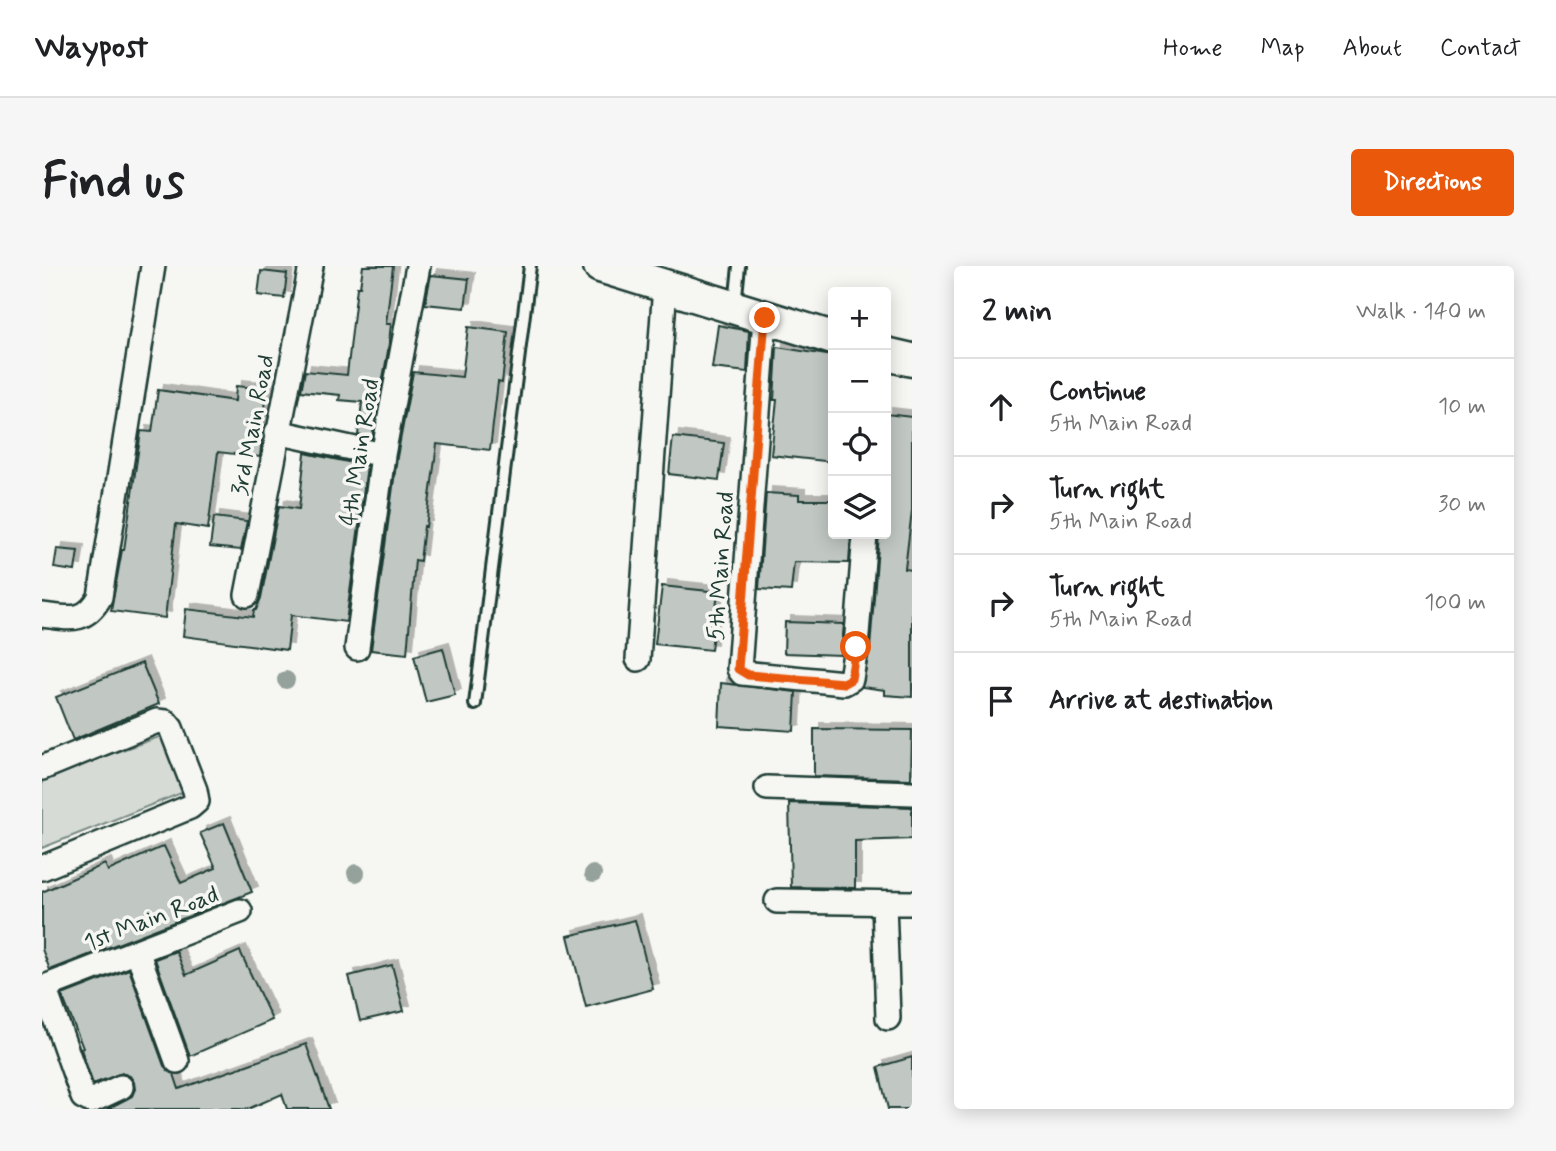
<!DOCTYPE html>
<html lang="en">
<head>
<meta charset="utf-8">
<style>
	body { margin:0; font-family:Mynerve,sans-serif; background:#f6f6f6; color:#202124 }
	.controls { position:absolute; right:21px; top:21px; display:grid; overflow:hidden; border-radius:7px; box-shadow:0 4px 18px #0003 }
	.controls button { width:63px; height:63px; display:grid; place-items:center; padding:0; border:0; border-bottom:2px solid #e0e0e0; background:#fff; color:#202124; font:35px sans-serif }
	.stop { position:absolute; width:21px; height:21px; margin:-16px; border:5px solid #ea580c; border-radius:50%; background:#fff }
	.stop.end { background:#ea580c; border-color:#fff; box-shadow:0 2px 7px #0008 }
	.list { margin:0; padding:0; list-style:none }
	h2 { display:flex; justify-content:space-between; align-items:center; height:91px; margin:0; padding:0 28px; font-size:30px }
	h2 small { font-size:23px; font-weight:400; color:#757577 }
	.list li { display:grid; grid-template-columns:46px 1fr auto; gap:21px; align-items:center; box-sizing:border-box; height:98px; padding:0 28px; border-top:2px solid #e0e0e0 }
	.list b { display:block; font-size:26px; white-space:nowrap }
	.list p { margin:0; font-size:23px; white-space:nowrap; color:#757577 }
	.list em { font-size:23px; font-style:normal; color:#757577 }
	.icon { flex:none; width:38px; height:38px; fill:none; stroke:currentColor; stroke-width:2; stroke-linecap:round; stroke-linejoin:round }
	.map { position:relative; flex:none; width:870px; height:843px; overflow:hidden; border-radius:7px }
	header { display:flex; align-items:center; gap:42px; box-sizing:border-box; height:98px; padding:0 35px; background:#fff; border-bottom:2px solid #e0e0e0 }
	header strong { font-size:33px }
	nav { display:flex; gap:38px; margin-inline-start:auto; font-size:24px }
	.intro { display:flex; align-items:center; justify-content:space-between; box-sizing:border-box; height:168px; padding:0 42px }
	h1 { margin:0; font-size:49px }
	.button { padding:18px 32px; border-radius:7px; background:#ea580c; color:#fff; font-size:24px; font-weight:700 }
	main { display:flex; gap:42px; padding:0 42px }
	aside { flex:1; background:#fff; border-radius:7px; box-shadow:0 4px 18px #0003 }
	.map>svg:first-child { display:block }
	.green { fill:#d6dbd6; stroke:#7a8c85; stroke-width:2 }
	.building { fill:#c1c8c3; stroke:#1f3d34; stroke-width:2; filter:url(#shadow) }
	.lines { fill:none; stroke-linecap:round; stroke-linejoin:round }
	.lane-casing { stroke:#1f3d34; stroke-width:16 }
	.street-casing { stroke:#1f3d34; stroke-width:28 }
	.secondary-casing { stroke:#1f3d34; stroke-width:37 }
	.lane { stroke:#f6f6f2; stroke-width:10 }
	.street { stroke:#f6f6f2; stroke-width:23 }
	.secondary { stroke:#f6f6f2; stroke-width:32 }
	.tree { fill:#94a29b }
	.route { stroke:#ea580c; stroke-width:9 }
	.labels { text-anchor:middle; stroke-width:7; stroke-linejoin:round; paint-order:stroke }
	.street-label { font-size:24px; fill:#1f3d34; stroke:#f6f6f2 }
</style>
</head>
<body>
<header>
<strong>Waypost</strong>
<nav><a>Home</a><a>Map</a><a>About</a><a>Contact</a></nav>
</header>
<div class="intro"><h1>Find us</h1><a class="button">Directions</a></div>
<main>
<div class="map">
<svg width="870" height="843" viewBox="0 0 870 843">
	<defs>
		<filter id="shadow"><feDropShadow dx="6" dy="-6" stdDeviation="0" flood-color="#0004"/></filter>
	</defs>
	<rect width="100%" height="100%" fill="#f6f6f2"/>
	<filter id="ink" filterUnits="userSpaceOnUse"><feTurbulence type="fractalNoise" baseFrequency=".0143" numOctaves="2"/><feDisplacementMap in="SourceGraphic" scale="14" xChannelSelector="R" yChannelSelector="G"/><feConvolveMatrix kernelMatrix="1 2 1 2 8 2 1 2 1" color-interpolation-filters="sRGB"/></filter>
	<g filter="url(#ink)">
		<path class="green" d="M120 470 142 526 0 582V512Z"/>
		<path class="building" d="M321 0H351L344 58H349L346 85 330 172 316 169 320 136 297 134 298 129 259 125 263 105 305 109 315 21H318Z
			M219 5 245 8 242 32 216 29Z
			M389 9 427 13 423 42 383 38Z
			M676 59 707 65 705 106 670 102Z
			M426 61 466 66 460 117 456 116 448 184 395 178 384 261 382 260 378 295 373 294 365 388 329 384 355 191 371 106 420 111Z
			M735 81 791 90V196L729 189 735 134H732Z
			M194 120 225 123 218 191 176 186 166 263 134 258 123 352 69 345 80 284H82L99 165 110 166 116 124 193 135Z
			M844 148 870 151V244L863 303 870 304V431L843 429V424L820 421 828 382 837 268H844Z
			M631 171 682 177 677 214 627 208Z
			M263 187 325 200 304 356 249 349 245 384 141 370 144 343 211 351 212 344H214L219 332 237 240 257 243Z
			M724 227 757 229V234H791V268H809L807 297 752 296 749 325 717 323Z
			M172 251 205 255 199 284 168 281Z
			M15 283 36 285 33 305 12 302Z
			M620 320 676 326 669 384 613 378Z
			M743 356 802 358 799 389 742 387Z
			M401 382 413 429 384 436 372 390Z
			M100 397 117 438 31 474 14 431Z
			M679 417 754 426 752 465 677 460Z
			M772 463 870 464 869 513 772 510Z
			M747 537 870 541V573L813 575V622L749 621Z
			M182 557 210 626 8 704 0 683V626L63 598 66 605 122 580 139 617 174 602 158 567Z
			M593 654 611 723 544 741 526 670Z
			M134 685 144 709 198 685 230 754 148 790 113 693Z
			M350 699 362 745 318 755 307 710Z
			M87 703 122 800 132 808 137 823 264 778 287 843H245L240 828 206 843H65L90 830 93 823 92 816 88 810 80 807 51 818 39 783 41 782 20 729Z
			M870 791V843H846L836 801Z"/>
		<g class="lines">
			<g class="lane-casing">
				<path id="lane" d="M693 39 697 0
					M433 438 488 0"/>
			</g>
			<g class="street-casing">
				<path id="street" d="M723 52 697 403 700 407 802 417 809 413 814 381 823 268
					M235 166 341 189
					M205 329 269 0
					M0 349C27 352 43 358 58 331L111 0
					M315 382 341 189 376 0
					M596 393 623 20
					M0 502 115 455 124 456 129 462 153 524 155 535 148 541 0 602
					M725 522 870 527
					M735 635 870 637
					M842 637 846 752
					M95 685 135 795
					M2 721 41 831 49 835 79 821
					M0 722 198 645"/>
			</g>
			<g class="secondary-casing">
				<path id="secondary" d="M558 0 791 72
					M844 88 870 94"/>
			</g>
			<use href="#lane" class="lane"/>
			<use href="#street" class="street"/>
			<use href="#secondary" class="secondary"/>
		</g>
		<g class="tree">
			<circle cx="244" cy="414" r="9"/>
			<circle cx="314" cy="607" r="9"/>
			<circle cx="551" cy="608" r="9"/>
		</g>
	</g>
	<g class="lines" filter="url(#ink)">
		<path class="route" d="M723 52 696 403 706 409 802 417 809 413 814 381"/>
	</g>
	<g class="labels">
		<g class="street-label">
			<text transform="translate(210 159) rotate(-79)" y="8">3rd Main Road</text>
			<text transform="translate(317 186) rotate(-81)" y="8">4th Main Road</text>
			<text transform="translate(678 300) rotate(-86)" y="8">5th Main Road</text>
			<text transform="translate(109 652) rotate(-21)" y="8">1st Main Road</text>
		</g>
	</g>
</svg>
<div class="controls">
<button>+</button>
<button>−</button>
<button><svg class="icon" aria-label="locate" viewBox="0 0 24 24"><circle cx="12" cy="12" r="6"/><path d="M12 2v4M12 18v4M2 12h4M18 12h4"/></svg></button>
<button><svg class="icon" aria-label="layers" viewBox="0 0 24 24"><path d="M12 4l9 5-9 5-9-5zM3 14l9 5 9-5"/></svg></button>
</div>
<div class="stop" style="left:814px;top:381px"></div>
<div class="stop end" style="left:723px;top:52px"></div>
</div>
<aside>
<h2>2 min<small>Walk · 140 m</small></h2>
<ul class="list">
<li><svg class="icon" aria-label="ahead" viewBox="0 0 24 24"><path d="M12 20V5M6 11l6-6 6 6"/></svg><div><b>Continue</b><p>5th Main Road</p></div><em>10 m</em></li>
<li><svg class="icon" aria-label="right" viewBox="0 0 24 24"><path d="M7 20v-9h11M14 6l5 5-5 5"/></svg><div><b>Turn right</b><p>5th Main Road</p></div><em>30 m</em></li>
<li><svg class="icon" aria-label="right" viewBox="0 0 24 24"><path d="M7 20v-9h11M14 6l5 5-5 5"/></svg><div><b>Turn right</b><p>5th Main Road</p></div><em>100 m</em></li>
<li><svg class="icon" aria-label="arrive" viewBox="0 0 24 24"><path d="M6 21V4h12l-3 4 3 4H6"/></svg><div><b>Arrive at destination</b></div></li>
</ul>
</aside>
</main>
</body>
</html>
